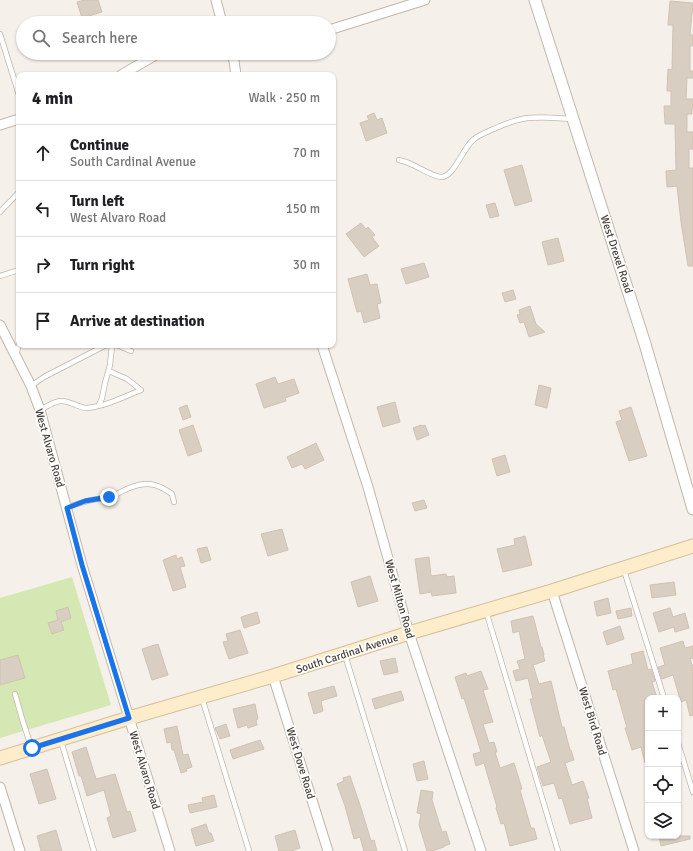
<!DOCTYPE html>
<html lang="en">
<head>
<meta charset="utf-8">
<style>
	body { margin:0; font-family:Signika,sans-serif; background:#f2f2f2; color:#202124 }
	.controls { position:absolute; right:12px; bottom:12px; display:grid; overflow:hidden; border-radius:8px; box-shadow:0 1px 3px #0004 }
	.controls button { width:36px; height:36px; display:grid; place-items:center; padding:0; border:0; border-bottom:1px solid #e0e0e0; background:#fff; color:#202124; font:20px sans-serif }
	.stop { position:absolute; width:12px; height:12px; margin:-9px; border:3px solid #1a73e8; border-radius:50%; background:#fff }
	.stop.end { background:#1a73e8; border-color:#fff; box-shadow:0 1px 4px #0008 }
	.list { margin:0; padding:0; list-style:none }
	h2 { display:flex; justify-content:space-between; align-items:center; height:52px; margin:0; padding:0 16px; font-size:17px }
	h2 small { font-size:13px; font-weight:400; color:#757577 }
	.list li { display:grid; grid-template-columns:26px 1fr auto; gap:12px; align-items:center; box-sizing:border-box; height:56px; padding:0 16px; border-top:1px solid #e0e0e0 }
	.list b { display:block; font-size:15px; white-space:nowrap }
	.list p { margin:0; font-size:13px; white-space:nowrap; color:#757577 }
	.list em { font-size:13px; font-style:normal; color:#757577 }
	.icon { flex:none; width:22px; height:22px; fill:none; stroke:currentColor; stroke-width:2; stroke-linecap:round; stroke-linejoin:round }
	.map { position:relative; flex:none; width:693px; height:851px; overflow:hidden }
	.search { position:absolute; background:#fff; box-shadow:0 1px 3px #0004; left:16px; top:16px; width:320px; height:44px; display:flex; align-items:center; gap:10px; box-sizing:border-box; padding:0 14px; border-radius:22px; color:#757577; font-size:15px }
	.panel { position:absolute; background:#fff; box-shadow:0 1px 3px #0004; left:16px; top:72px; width:320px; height:276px; border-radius:8px }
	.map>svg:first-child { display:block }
	.green { fill:#d5e8b3 }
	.building { fill:#d9cec2; stroke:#d1c2b2 }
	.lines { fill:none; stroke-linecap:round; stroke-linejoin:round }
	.service-casing { stroke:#c0b7ac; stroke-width:6 }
	.minor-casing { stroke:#c0b7ac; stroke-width:11 }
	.tertiary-casing { stroke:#c0b7ac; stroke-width:13 }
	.secondary-casing { stroke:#d4bf9a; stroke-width:15 }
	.service { stroke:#fff; stroke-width:4.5 }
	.minor { stroke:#fff; stroke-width:9 }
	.tertiary { stroke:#fff; stroke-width:11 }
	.secondary { stroke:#feedcb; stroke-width:13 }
	.route { stroke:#1a73e8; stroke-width:5 }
	.labels { text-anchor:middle; stroke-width:3.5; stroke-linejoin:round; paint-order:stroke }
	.street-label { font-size:11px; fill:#494038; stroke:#fff }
</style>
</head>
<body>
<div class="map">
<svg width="693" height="851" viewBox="0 0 693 851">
	<rect width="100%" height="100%" fill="#f5f0ea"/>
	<path class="green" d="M72 577 111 705 0 738V598Z"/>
	<path class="building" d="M84 0H98L102 12 82 18 77 2Z
		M670 1 693 3V13H692L690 35H693V46H690V71H693V78H687L686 99H693V109H692V114H687V132H693V149H689V168H693V266H688L681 222 677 186 667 187 666 171 676 170 675 124H665L664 106H671V91H667L668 69 672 70 673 25H668Z
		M374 113 377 120 382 118 387 133 366 141 360 123 369 120 367 116Z
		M522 165 532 201 515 206 504 170Z
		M495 203 499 216 490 218 486 205Z
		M361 223 366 229 368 227 375 235 372 237 379 246 364 257 346 234Z
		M558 238 564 261 548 265 542 242Z
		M424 263 429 277 406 284 401 269Z
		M367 274 370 285 377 284 381 303 377 304 380 318 364 323 361 311 357 312 348 279Z
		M513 290 516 299 505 302 502 293Z
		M530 306 536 324 545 332 529 337 524 322 520 323 517 315 520 314 519 310Z
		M275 377 278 384 294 379 299 393 285 398 286 401 264 408 256 384Z
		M539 385 551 388 547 408 535 405Z
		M395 402 400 422 383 427 377 407Z
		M187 405 191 417 183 420 179 408Z
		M631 407 647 456 629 461 616 422 622 420 619 411Z
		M193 425 202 451 188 456 179 430Z
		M421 425 422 426 425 425 429 435 417 440 413 428Z
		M316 443 324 460 305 469 302 464 292 468 287 457Z
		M505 455 510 472 497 476 492 459Z
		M424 500 427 508 415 511 412 503Z
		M282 529 288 550 268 556 261 534Z
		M525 536 532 565 503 572 497 549 515 545 514 539Z
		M207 547 211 560 201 563 197 549Z
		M176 555 177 559 182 557 185 566 180 567 186 587 173 591 163 560Z
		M429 557 431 576 446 574 447 577 454 576 456 593 432 596 431 592 420 594 415 559Z
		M370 576 378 601 358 607 351 582Z
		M674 582 676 595 652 598 650 585Z
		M608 598 611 613 597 616 594 602Z
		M68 607 71 618 61 622 64 630 52 634 48 623 58 620 56 611Z
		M631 608 632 616 618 619 616 611Z
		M670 608 673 617 685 613 689 628 675 632 674 627 659 632 653 613Z
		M257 612 260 623 244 628 241 617Z
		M533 616 541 647H542L544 655H543L545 661 533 665 539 684 551 681 562 727H564L570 750H571L574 760 565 763 572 785 583 781 589 798H587L592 818 570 824 562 798 559 799 554 783 543 786 537 767 551 762 542 735 540 737 530 699H533L528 678 516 681 513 671 520 669 517 661 525 659 519 631 513 633 511 621Z
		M620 626 624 639 607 645 603 632Z
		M240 630 248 653 229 659 223 642 228 641 226 634Z
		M683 641 685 648 693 646V658L690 659 693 667V715L690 716 686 700 681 702 673 675 662 679 658 667 665 665 660 648Z
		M158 644 168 675 152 680 142 649Z
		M643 651 648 670 651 669 655 681 652 682 657 698H648V763H645L641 747 632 750 625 728H627L616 689 613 690 608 671 633 664 631 654Z
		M18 655 25 678 0 685V660Z
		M395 658 398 672 384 675 380 661Z
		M481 671 488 689 483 690 493 722 483 724 489 743 494 742 497 752H495L500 768 514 763 522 789 520 790 531 828H534L537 839 510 846 504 823 501 824 496 808 497 807 484 763 476 766 473 754 481 752 464 698 462 699 455 677 466 673 467 676Z
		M334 686 337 696 321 701 323 711 314 714 308 693Z
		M401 691 404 700 375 709 372 699Z
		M255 704 258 719 256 720 257 725 248 728 247 725 238 728 233 709Z
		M226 724 230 736 220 739 215 728Z
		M177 726 183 755 188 754 192 767 186 769 187 771 181 773 174 750H172L171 742 167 743 164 729Z
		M260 740 264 749 233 759 230 750Z
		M86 747 96 779 115 774 127 812 130 811 136 831 113 838 107 818 111 816 104 790 87 796 81 776H79L72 752Z
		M424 761 428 779 417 781 413 764Z
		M47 769 56 799 39 804 30 774Z
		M350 776 361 808 371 841 374 840 377 851H364L360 837 354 839 345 806 337 784 344 781 343 778Z
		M421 790 433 792 432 800 442 832 446 831 450 844 444 846V847L432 851H427L419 825 421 814 417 813Z
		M214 795 217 807 190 813 188 805 203 802 202 798Z
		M206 824 209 833H211L214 841 196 846 191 829Z
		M56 830 62 851H41L37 836Z
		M295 830 300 848 291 851H279L275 836Z
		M659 836H690V839L661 846Z"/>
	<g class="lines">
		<g class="service-casing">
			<path id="service" d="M0 34 19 95
				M399 160C404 161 409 163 413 165 420 168 434 177 441 177 453 178 463 149 472 141 476 136 485 133 491 130 501 126 511 121 522 119 538 116 555 118 572 119
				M0 212 19 192
				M0 276 19 270
				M117 345 131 351
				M16 354 19 345
				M31 386 44 377 106 345
				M99 405 102 398 105 383 110 365 112 345
				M40 410C46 407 53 402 60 401 70 400 78 408 87 408 106 406 124 397 141 390L127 379 109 371
				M67 507C73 506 78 503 84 502 92 499 101 499 109 497 116 495 122 491 129 488 146 481 157 483 172 494L174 502
				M624 570 664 698
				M486 611 558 851
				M345 655 405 851
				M15 694 23 722 31 746
				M202 698 249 851
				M61 741 94 851
				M678 743 693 792"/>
		</g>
		<g class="minor-casing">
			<path id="minor" d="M216 0 222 23
				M329 30 425 0
				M231 53 234 61 236 75
				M121 75 159 53
				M0 125 19 119
				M0 325 31 386 40 410 82 565 170 851
				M322 345 368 487 409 633 481 851
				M552 591 634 851
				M273 676 328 851
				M0 787 20 851"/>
		</g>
		<g class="tertiary-casing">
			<path id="tertiary" d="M535 0 645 344 693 509"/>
		</g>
		<g class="secondary-casing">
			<path id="secondary" d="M0 758 129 718 273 676 409 633 552 591 693 546"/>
		</g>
		<use href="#service" class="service"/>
		<use href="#minor" class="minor"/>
		<use href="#tertiary" class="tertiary"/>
		<use href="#secondary" class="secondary"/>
	</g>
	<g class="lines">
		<path class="route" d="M32 748 129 718 82 565 67 508 85 501 109 497"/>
	</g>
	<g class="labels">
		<g class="street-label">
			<text transform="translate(617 254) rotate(72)" y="4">West Drexel Road</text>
			<text transform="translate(50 448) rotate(74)" y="4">West Alvaro Road</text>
			<text transform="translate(400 599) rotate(74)" y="4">West Milton Road</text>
			<text transform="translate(347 653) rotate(-18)" y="4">South Cardinal Avenue</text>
			<text transform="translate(593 721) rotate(73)" y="4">West Bird Road</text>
			<text transform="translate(301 763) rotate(73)" y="4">West Dove Road</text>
			<text transform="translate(145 770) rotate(73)" y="4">West Alvaro Road</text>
		</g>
	</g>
</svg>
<div class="controls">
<button>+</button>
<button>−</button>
<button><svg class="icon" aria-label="locate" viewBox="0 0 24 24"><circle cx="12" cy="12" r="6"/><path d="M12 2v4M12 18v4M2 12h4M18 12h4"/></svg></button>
<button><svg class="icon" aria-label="layers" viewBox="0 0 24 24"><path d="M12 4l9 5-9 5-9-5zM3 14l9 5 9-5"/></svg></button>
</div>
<div class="stop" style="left:32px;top:748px"></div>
<div class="stop end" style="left:109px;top:497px"></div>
<div class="search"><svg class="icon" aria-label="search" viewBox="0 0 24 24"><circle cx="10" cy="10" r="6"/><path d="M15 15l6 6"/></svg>Search here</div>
<section class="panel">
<h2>4 min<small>Walk · 250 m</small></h2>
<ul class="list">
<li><svg class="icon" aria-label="ahead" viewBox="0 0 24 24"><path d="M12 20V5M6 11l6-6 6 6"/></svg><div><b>Continue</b><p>South Cardinal Avenue</p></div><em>70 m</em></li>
<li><svg class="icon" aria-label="left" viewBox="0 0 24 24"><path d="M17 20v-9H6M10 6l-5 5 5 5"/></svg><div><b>Turn left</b><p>West Alvaro Road</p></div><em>150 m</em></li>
<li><svg class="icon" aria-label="right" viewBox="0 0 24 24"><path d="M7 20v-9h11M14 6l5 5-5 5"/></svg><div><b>Turn right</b></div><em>30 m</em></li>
<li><svg class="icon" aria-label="arrive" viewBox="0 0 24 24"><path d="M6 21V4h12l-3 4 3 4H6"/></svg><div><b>Arrive at destination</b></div></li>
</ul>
</section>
</div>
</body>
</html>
